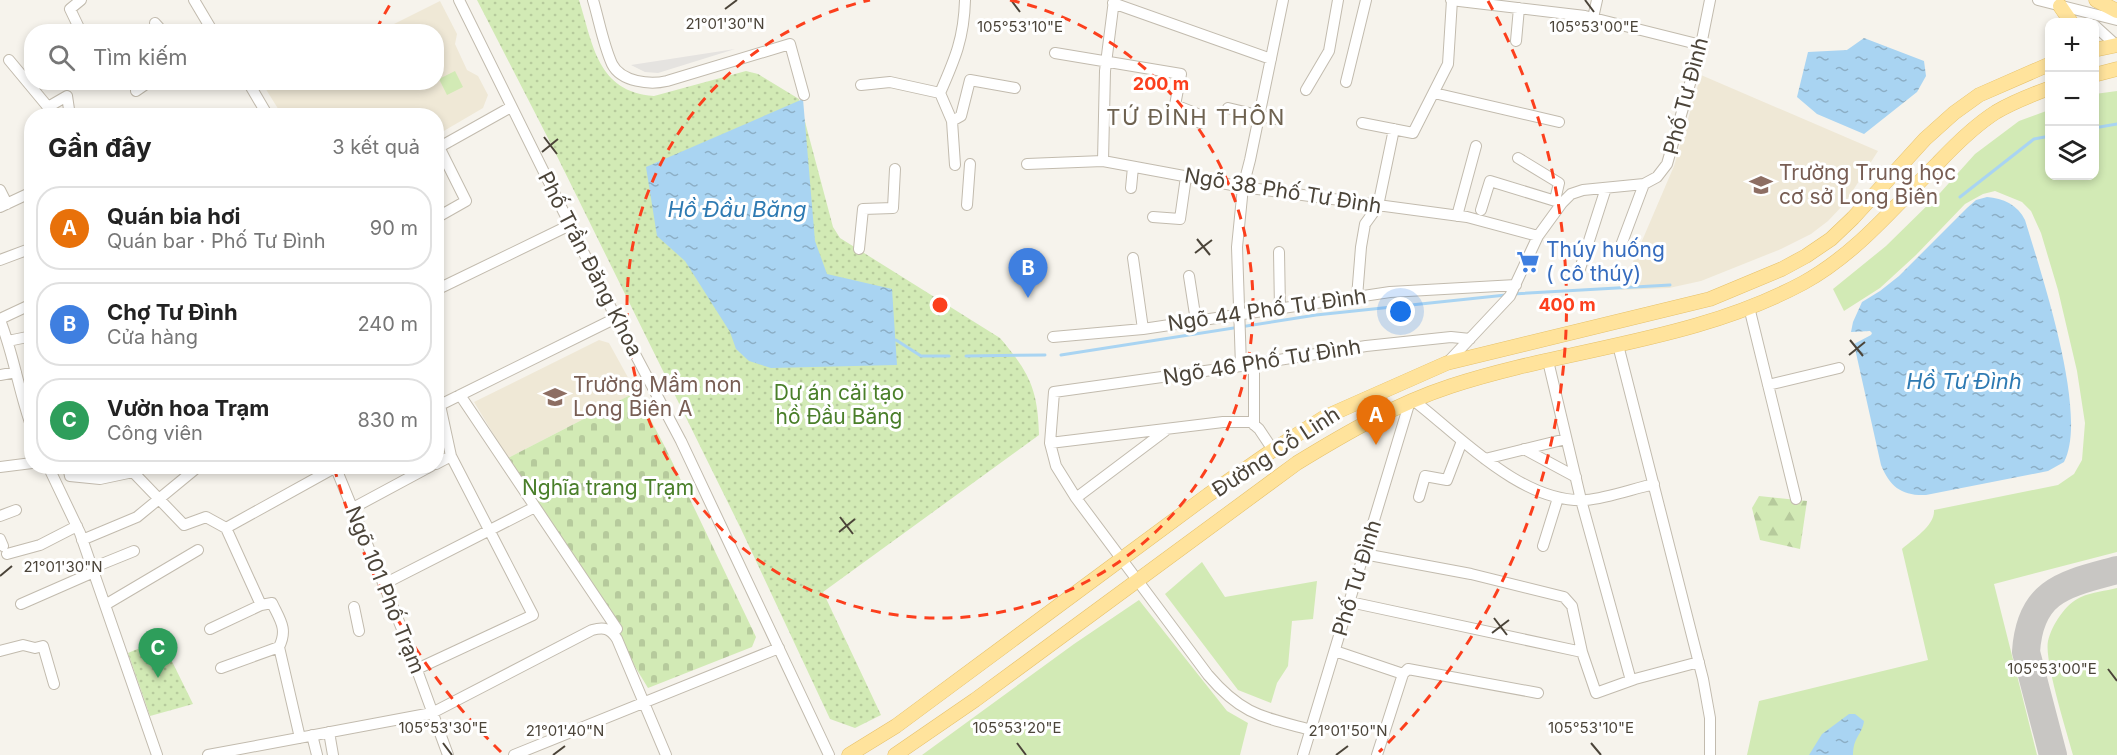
<!DOCTYPE html>
<html lang="vi">
<head>
<meta charset="utf-8">
<style>
	body { margin:0; font-family:Inter,sans-serif; background:#f6f6f6; color:#222 }
	.controls { position:absolute; right:18px; top:18px; display:grid; overflow:hidden; border-radius:12px; box-shadow:0 3px 9px #0003 }
	.controls button { width:54px; height:54px; display:grid; place-items:center; padding:0; border:0; border-bottom:2px solid #e0e0e0; background:#fff; color:#222; font:30px sans-serif }
	.you { position:absolute; left:1401px; top:312px; width:21px; height:21px; margin:-15px; border:4px solid #fff; border-radius:50%; background:#1a73e8; box-shadow:0 0 0 9px #1a73e833 }
	.badge { display:grid; place-items:center; width:39px; height:39px; border-radius:50%; background:#0b8043; color:#fff; font-size:20px; font-weight:700 }
	.pin { position:absolute; translate:-50% -50px; filter:drop-shadow(0 2px 3px #0008) }
	.pin::after { content:''; position:absolute; top:32px; width:21px; height:18px; background:inherit; clip-path:polygon(0 0,100% 0,50% 100%) }
	.list { margin:0; padding:0; list-style:none }
	h2 { display:flex; justify-content:space-between; align-items:center; height:78px; margin:0; padding:0 24px; font-size:26px }
	h2 small { font-size:20px; font-weight:400; color:#767676 }
	.list li { display:grid; grid-template-columns:39px 1fr auto; gap:18px; align-items:center; box-sizing:border-box; height:84px; margin:0 12px 12px; padding:0 12px; border:2px solid #e0e0e0; border-radius:24px }
	.list b { display:block; font-size:22px; white-space:nowrap }
	.list p { margin:0; font-size:20px; white-space:nowrap; color:#767676 }
	.list em { font-size:20px; font-style:normal; color:#767676 }
	.icon { flex:none; width:33px; height:33px; fill:none; stroke:currentColor; stroke-width:2; stroke-linecap:round; stroke-linejoin:round }
	.map { position:relative; flex:none; width:2117px; height:755px; overflow:hidden }
	.search { position:absolute; background:#fff; box-shadow:0 3px 9px #0003; left:24px; top:24px; width:420px; height:66px; display:flex; align-items:center; gap:15px; box-sizing:border-box; padding:0 21px; border-radius:24px; color:#767676; font-size:22px }
	.panel { position:absolute; background:#fff; box-shadow:0 3px 9px #0003; left:24px; top:108px; width:420px; height:366px; border-radius:24px }
	.map>svg:first-child { display:block }
	.education { fill:#efe8d6 }
	.green { fill:#d2eab5 }
	.forest { fill:url(#forest-firs) }
	.cemetery { fill:url(#cemetery-stones) }
	.park { fill:url(#park-dots) }
	.parking { fill:#e5e3e0 }
	.water { fill:url(#water-ripples) }
	.lines { fill:none; stroke-linecap:round; stroke-linejoin:round }
	.stream { stroke:#a9d4f2; stroke-width:3 }
	.taxiway { stroke:#c8c6c3; stroke-width:28 }
	.minor-casing { stroke:#c2bbae; stroke-width:12 }
	.major-casing { stroke:#e6c16a; stroke-width:15 }
	.minor { stroke:#fff; stroke-width:10 }
	.major { stroke:#ffe39c; stroke-width:14 }
	.ticks { fill:none; stroke:#4b4439; stroke-width:2 }
	.ring { fill:none; stroke:#fc3f1d; stroke-width:3; stroke-dasharray:10 8 }
	.labels { text-anchor:middle; stroke-width:6; stroke-linejoin:round; paint-order:stroke }
	.street-label { font-size:21px; fill:#4b4439; stroke:#fff }
	.education-label { font-size:21px; fill:#785e54; stroke:#fff; text-anchor:start }
	.shop-label { font-size:21px; fill:#366cbe; stroke:#fff; text-anchor:start }
	.park-label { font-size:21px; fill:#4a7f2a; stroke:#fff }
	.neighbourhood-label { font-size:22px; letter-spacing:1.5px; fill:#6e6250; stroke:#fff }
	.water-label { font-size:22px; font-style:italic; fill:#2e7ab2; stroke:#fff }
	.ticks-label { font-size:15px; text-anchor:middle; fill:#4b4439; stroke:#fff; stroke-width:6; stroke-linejoin:round; paint-order:stroke }
	.centre { fill:#fc3f1d; stroke:#fff; stroke-width:3 }
	.ring-label { font-size:18px; text-anchor:middle; font-weight:bold; fill:#fc3f1d; stroke:#fff; stroke-width:6; stroke-linejoin:round; paint-order:stroke }
</style>
</head>
<body>
<div class="map">
<svg width="2117" height="755" viewBox="0 0 2117 755">
	<defs>
		<pattern id="forest-firs" width="22" height="20" patternUnits="userSpaceOnUse" patternTransform="scale(1.5)"><rect width="22" height="20" fill="#d2eab5"/><path d="M5 1l3.5 6h-7zM16 11l3.5 6h-7z" fill="#b6ca9c"/></pattern>
		<pattern id="cemetery-stones" width="16" height="16" patternUnits="userSpaceOnUse" patternTransform="scale(1.5)"><rect width="16" height="16" fill="#d2eab5"/><path d="M2 7V4a2 2 0 0 1 4 0v3zM10 15v-3a2 2 0 0 1 4 0v3z" fill="#b6ca9c"/></pattern>
		<pattern id="park-dots" width="8" height="8" patternUnits="userSpaceOnUse" patternTransform="scale(1.5)"><rect width="8" height="8" fill="#d2eab5"/><path d="M2 2h.1M6 6h.1" fill="none" stroke="#b6ca9c" stroke-width="1.8" stroke-linecap="round"/></pattern>
		<pattern id="water-ripples" width="26" height="14" patternUnits="userSpaceOnUse" patternTransform="scale(1.5)"><rect width="26" height="14" fill="#a9d4f2"/><path d="M2 4q2-2 4 0t4 0M15 11q2-2 4 0t4 0" fill="none" stroke="#8caec5"/></pattern>
	</defs>
	<rect width="100%" height="100%" fill="#f6f3ec"/>
	<path class="education" d="M440 1 457 34 455 44 467 70 478 76 488 95 483 108 437 135 436 116 282 115 262 83 436 82V32L380 31Z
		M1701 75 1878 151 1845 203 1828 221 1811 234 1781 249 1701 281 1669 288 1621 290 1674 166Z
		M599 340 609 343 636 392 508 458 474 402Z"/>
	<path class="green" d="M455 71 463 87 447 95 439 79Z
		M2117 91V552L1994 584 2037 755H1747L1759 701 1928 660 1902 549C1913 539 1935 526 1934 510L2058 485 2074 474 2082 460 2085 423 2077 371 2058 290 2041 233 2031 211 2022 202 1995 191 1983 194 1965 204 1916 255 1880 288 1844 311 1833 289 1886 246 1940 193 1975 154 2019 121 2049 110 2050 176H2094L2095 94Z
		M1202 562 1225 597 1317 581 1313 619 1292 621 1288 666 1277 683 1271 703 1238 690 1165 594Z
		M2117 588V755H2073C2067 732 2044 661 2048 641 2052 625 2065 604 2081 597 2092 592 2106 591 2117 588Z
		M1139 600 1227 711 1248 723 1240 755H922L1074 644Z"/>
	<path class="forest" d="M1759 496 1807 501 1800 549 1760 540 1752 508Z"/>
	<path class="cemetery" d="M636 392 665 447 756 637 752 647 648 688 508 458Z"/>
	<path class="park" d="M477 0H579C593 44 597 92 654 96L746 71 758 74 799 99 833 227 840 238 1000 338C1029 372 1038 389 1039 435L823 592 881 715 855 728 830 719 741 529 551 144Z
		M161 639 193 704 150 716 128 653Z"/>
	<path class="parking" d="M735 49 658 73 645 72 631 65Z"/>
	<path class="water" d="M1864 38 1924 61 1926 76 1917 92 1864 134 1817 114 1797 97 1808 52 1847 50Z
		M803 99 815 241 827 274 892 289 897 365 771 368 749 361 736 349 730 332 685 261 657 236 646 167Z
		M1987 197C2003 198 2018 205 2025 220 2041 273 2089 415 2064 462L2048 471 1926 495C1902 496 1890 487 1881 465L1854 344 1871 335 1872 333 1870 331 1851 332 1853 322 1862 302 1880 291 1899 276 1967 208 1976 200Z
		M1849 714H1855L1864 721C1862 735 1853 737 1853 755H1809L1822 734Z"/>
	<g class="lines">
		<path class="stream" d="M2094 128 2117 124
			M1960 197 2034 139 2050 136
			M1513 294 1670 285
			M896 340 921 356H949
			M1061 355 1316 315 1506 295
			M966 356 1045 355"/>
		<path class="taxiway" d="M2053 755 2026 652C2030 589 2066 584 2117 570"/>
		<g class="minor-casing">
			<path id="minor" d="M194 0 213 32
				M459 0 616 318 681 441 829 755
				M593 0C599 20 603 44 612 64 621 82 650 85 667 81L790 44 804 95
				M1451 0 1585 16 1701 45
				M2038 0 2117 20
				M1113 3 1271 59
				M1593 18 1597 0
				M155 23 163 32
				M2094 25 2116 45
				M81 32 70 9 81 0
				M1516 41 1519 8
				M1055 53 1181 74 1175 105 1200 115V123
				M9 60 48 107 67 96 70 116
				M248 82 268 116
				M1346 82 1366 0
				M861 85 890 82 940 93
				M1306 90 1329 51 1338 0
				M136 91 149 82
				M1434 93 1559 122
				M1228 108 1274 119
				M952 121 961 116 970 80 1015 88
				M1362 123 1413 133 1448 64 1452 0
				M436 149 511 107
				M1518 158 1559 183 1555 200
				M1103 161 1105 71 1114 0
				M1027 164 1103 161 1243 187 1467 217 1538 236
				M955 165 952 121 940 93C955 59 964 38 965 0
				M1131 188 1133 167
				M0 190 7 204
				M967 205 970 164
				M0 207 32 192
				M1481 210 1490 181 1562 203
				M1457 216 1476 146
				M1153 217 1180 219 1186 177
				M436 218 466 201 439 147
				M1620 248 1644 184
				M859 249 863 209 893 208 895 169
				M1279 252 1280 309
				M1133 258 1143 329
				M0 260 32 248
				M1578 275 1606 188
				M1189 276 1196 321
				M436 290 570 225
				M1357 297 1361 247 1365 224 1378 206 1394 129
				M1749 307 1796 499
				M0 319 32 304
				M0 320C14 355 19 393 32 428
				M1053 337 1143 329 1390 292 1516 285
				M8 341 32 336
				M1618 345 1703 679 1710 718V755
				M1548 361 1581 500 1630 677 1635 679 1699 662
				M1448 362 1510 296 1538 236 1562 203 1571 194 1583 190 1644 184 1657 177 1667 164 1701 45 1710 0
				M1241 366 1237 247 1243 187 1250 160 1283 0
				M0 375 16 372
				M1768 385 1839 368
				M460 395 617 629
				M1413 400C1460 436 1522 504 1586 500 1608 498 1632 489 1654 484
				M436 407 616 318
				M1254 425V364
				M1050 443 1223 422H1251L1259 429 1273 450
				M1524 449 1576 477
				M1485 459 1566 439
				M436 464 451 456
				M48 466 80 533 157 755
				M68 466 70 476 100 479 133 472 184 525 206 517 226 528 261 605 272 603C280 620 288 629 279 647L300 738
				M335 466 402 629 448 755
				M0 467 32 463
				M1419 497 1425 476 1447 480 1462 441
				M1076 498 1165 431
				M353 508 431 466
				M0 516 16 510
				M226 528 338 466
				M0 539 3 546
				M82 540 137 517 199 466
				M1543 546 1558 498
				M7 554 40 545 77 526
				M1364 554 1471 574 1564 597 1572 606 1582 652 1596 693 1635 679
				M92 568 134 551
				M384 584 535 507
				M1350 602 1582 652
				M21 604 94 572
				M105 605 198 550
				M354 607 359 631
				M210 629 261 605
				M0 651 23 645 35 648 43 646 54 684
				M1335 651 1403 674
				M221 668 279 647
				M417 669 533 615 451 456 440 405 436 399
				M1403 674 1408 669 1538 693
				M1311 730C1263 717 1242 715 1208 675L1076 498 1056 466 1050 443 1054 392 1241 366 1366 346 1451 337 1470 339
				M329 732 333 755
				M312 735 317 755
				M208 755 432 713 592 630C604 627 610 628 617 639L666 755
				M514 755 779 648
				M1303 755 1410 401
				M1377 755 1403 674"/>
		</g>
		<g class="major-casing">
			<path id="major" d="M2096 0 2117 11
				M2060 6 2071 22
				M2094 50 2117 45
				M2094 75 2117 69
				M849 755 896 726 1208 495 1273 450 1325 417 1447 363 1710 299 1782 269 1806 256 1831 239 1853 218 1925 139 1954 113 1979 95 2050 64
				M895 755 975 700 1297 463C1346 433 1396 404 1451 386 1567 348 1693 342 1803 283 1856 254 1895 206 1938 163 1955 145 1974 126 1996 112 2013 102 2031 95 2050 88"/>
		</g>
		<use href="#minor" class="minor"/>
		<use href="#major" class="major"/>
	</g>
	<path class="ticks" d="M1011 0 1020 12M1585 0 1594 12M725 9 737 0M544 137 557 154M542 152 558 139M1197 239 1210 255M1195 253 1212 240M1850 340 1863 356M1849 355 1865 342M840 517 853 534M839 532 855 519M0 576 12 566M1494 618 1507 635M1492 633 1509 620M2108 669 2117 681M443 743 452 755M1017 743 1026 755M1591 743 1601 755M553 755 565 746M1336 755 1348 746"/>
	<g class="ring">
		<path d="M1010 0A313 313 0 1 1 870 0"/>
		<path d="M501 752A627 627 0 0 1 334 467M376 30A627 627 0 0 1 392 1M1488 1A627 627 0 0 1 1379 752"/>
	</g>
	<defs>
		<g id="school-bare" transform="scale(1.8)"><path d="M0-5L7-2L0 1L-7-2ZM-4 1L0 2.5L4 1V4Q0 6-4 4Z" fill="#8d6e63" stroke="#fff" stroke-width="2.5" paint-order="stroke"/></g>
		<g id="supermarket-bare" transform="scale(1.8)"><path d="M-6-5.5h2.5l.6 2H6L4.5 2H-2.5L-4.4-4H-6ZM-1.5 3.2a1.3 1.3 0 1 0 .1 0ZM3 3.2a1.3 1.3 0 1 0 .1 0Z" fill="#3f7fe0" stroke="#fff" stroke-width="2.5" paint-order="stroke"/></g>
	</defs>
	<g fill-rule="evenodd">
		<use href="#school-bare" x="1761" y="185"/>
		<use href="#supermarket-bare" x="1528" y="262"/>
		<use href="#school-bare" x="555" y="397"/>
	</g>
	<g class="labels">
		<g class="street-label">
			<text transform="translate(1686 96) rotate(-75)" y="7">Phố Tư Đình</text>
			<text transform="translate(1283 191) rotate(9)" y="7">Ngõ 38 Phố Tư Đình</text>
			<text transform="translate(590 264) rotate(63)" y="7">Phố Trần Đăng Khoa</text>
			<text transform="translate(1267 310) rotate(-8)" y="7">Ngõ 44 Phố Tư Đình</text>
			<text transform="translate(1262 362) rotate(-9)" y="7">Ngõ 46 Phố Tư Đình</text>
			<text transform="translate(1276 452) rotate(-33)" y="7">Đường Cổ Linh</text>
			<text transform="translate(1357 578) rotate(-73)" y="7">Phố Tư Đình</text>
			<text transform="translate(385 590) rotate(68)" y="7">Ngõ 101 Phố Trạm</text>
		</g>
		<g class="education-label">
			<text x="1779" y="180">Trường Trung học<tspan x="1779" dy="24">cơ sở Long Biên</tspan></text>
			<text x="573" y="392">Trường Mầm non<tspan x="573" dy="24">Long Biên A</tspan></text>
		</g>
		<g class="shop-label">
			<text x="1546" y="257">Thúy huống<tspan x="1546" dy="24">( cô thúy)</tspan></text>
		</g>
		<g class="park-label">
			<text x="839" y="400">Dự án cải tạo<tspan x="839" dy="24">hồ Đầu Băng</tspan></text>
			<text x="608" y="495">Nghĩa trang Trạm</text>
		</g>
		<g class="neighbourhood-label">
			<text x="1196" y="125">TỨ ĐỈNH THÔN</text>
		</g>
		<g class="water-label">
			<text x="737" y="217">Hồ Đầu Băng</text>
			<text x="1964" y="389">Hồ Tư Đình</text>
		</g>
	</g>
	<g class="ticks-label">
		<text x="725" y="29">21°01'30"N</text>
		<text x="1594" y="32">105°53'00"E</text>
		<text x="1020" y="32">105°53'10"E</text>
		<text x="63" y="572">21°01'30"N</text>
		<text x="2052" y="674">105°53'00"E</text>
		<text x="443" y="733">105°53'30"E</text>
		<text x="1017" y="733">105°53'20"E</text>
		<text x="1591" y="733">105°53'10"E</text>
		<text x="565" y="736">21°01'40"N</text>
		<text x="1348" y="736">21°01'50"N</text>
	</g>
	<circle cx="940" cy="305" r="9" class="centre"/>
	<g class="ring-label">
		<text x="1161" y="90">200 m</text>
		<text x="1567" y="311">400 m</text>
	</g>
</svg>
<div class="controls">
<button>+</button>
<button>−</button>
<button><svg class="icon" aria-label="layers" viewBox="0 0 24 24"><path d="M12 4l9 5-9 5-9-5zM3 14l9 5 9-5"/></svg></button>
</div>
<div class="you"></div>
<div class="pin badge" style="left:1376px;top:445px;background:#e8710a">A</div>
<div class="pin badge" style="left:1028px;top:298px;background:#3f7fe0">B</div>
<div class="pin badge" style="left:158px;top:678px;background:#2e9e5b">C</div>
<div class="search"><svg class="icon" aria-label="search" viewBox="0 0 24 24"><circle cx="10" cy="10" r="6"/><path d="M15 15l6 6"/></svg>Tìm kiếm</div>
<section class="panel">
<h2>Gần đây<small>3 kết quả</small></h2>
<ul class="list">
<li><span class="badge" style="background:#e8710a">A</span><div><b>Quán bia hơi</b><p>Quán bar · Phố Tư Đình</p></div><em>90 m</em></li>
<li><span class="badge" style="background:#3f7fe0">B</span><div><b>Chợ Tư Đình</b><p>Cửa hàng</p></div><em>240 m</em></li>
<li><span class="badge" style="background:#2e9e5b">C</span><div><b>Vườn hoa Trạm</b><p>Công viên</p></div><em>830 m</em></li>
</ul>
</section>
</div>
</body>
</html>
